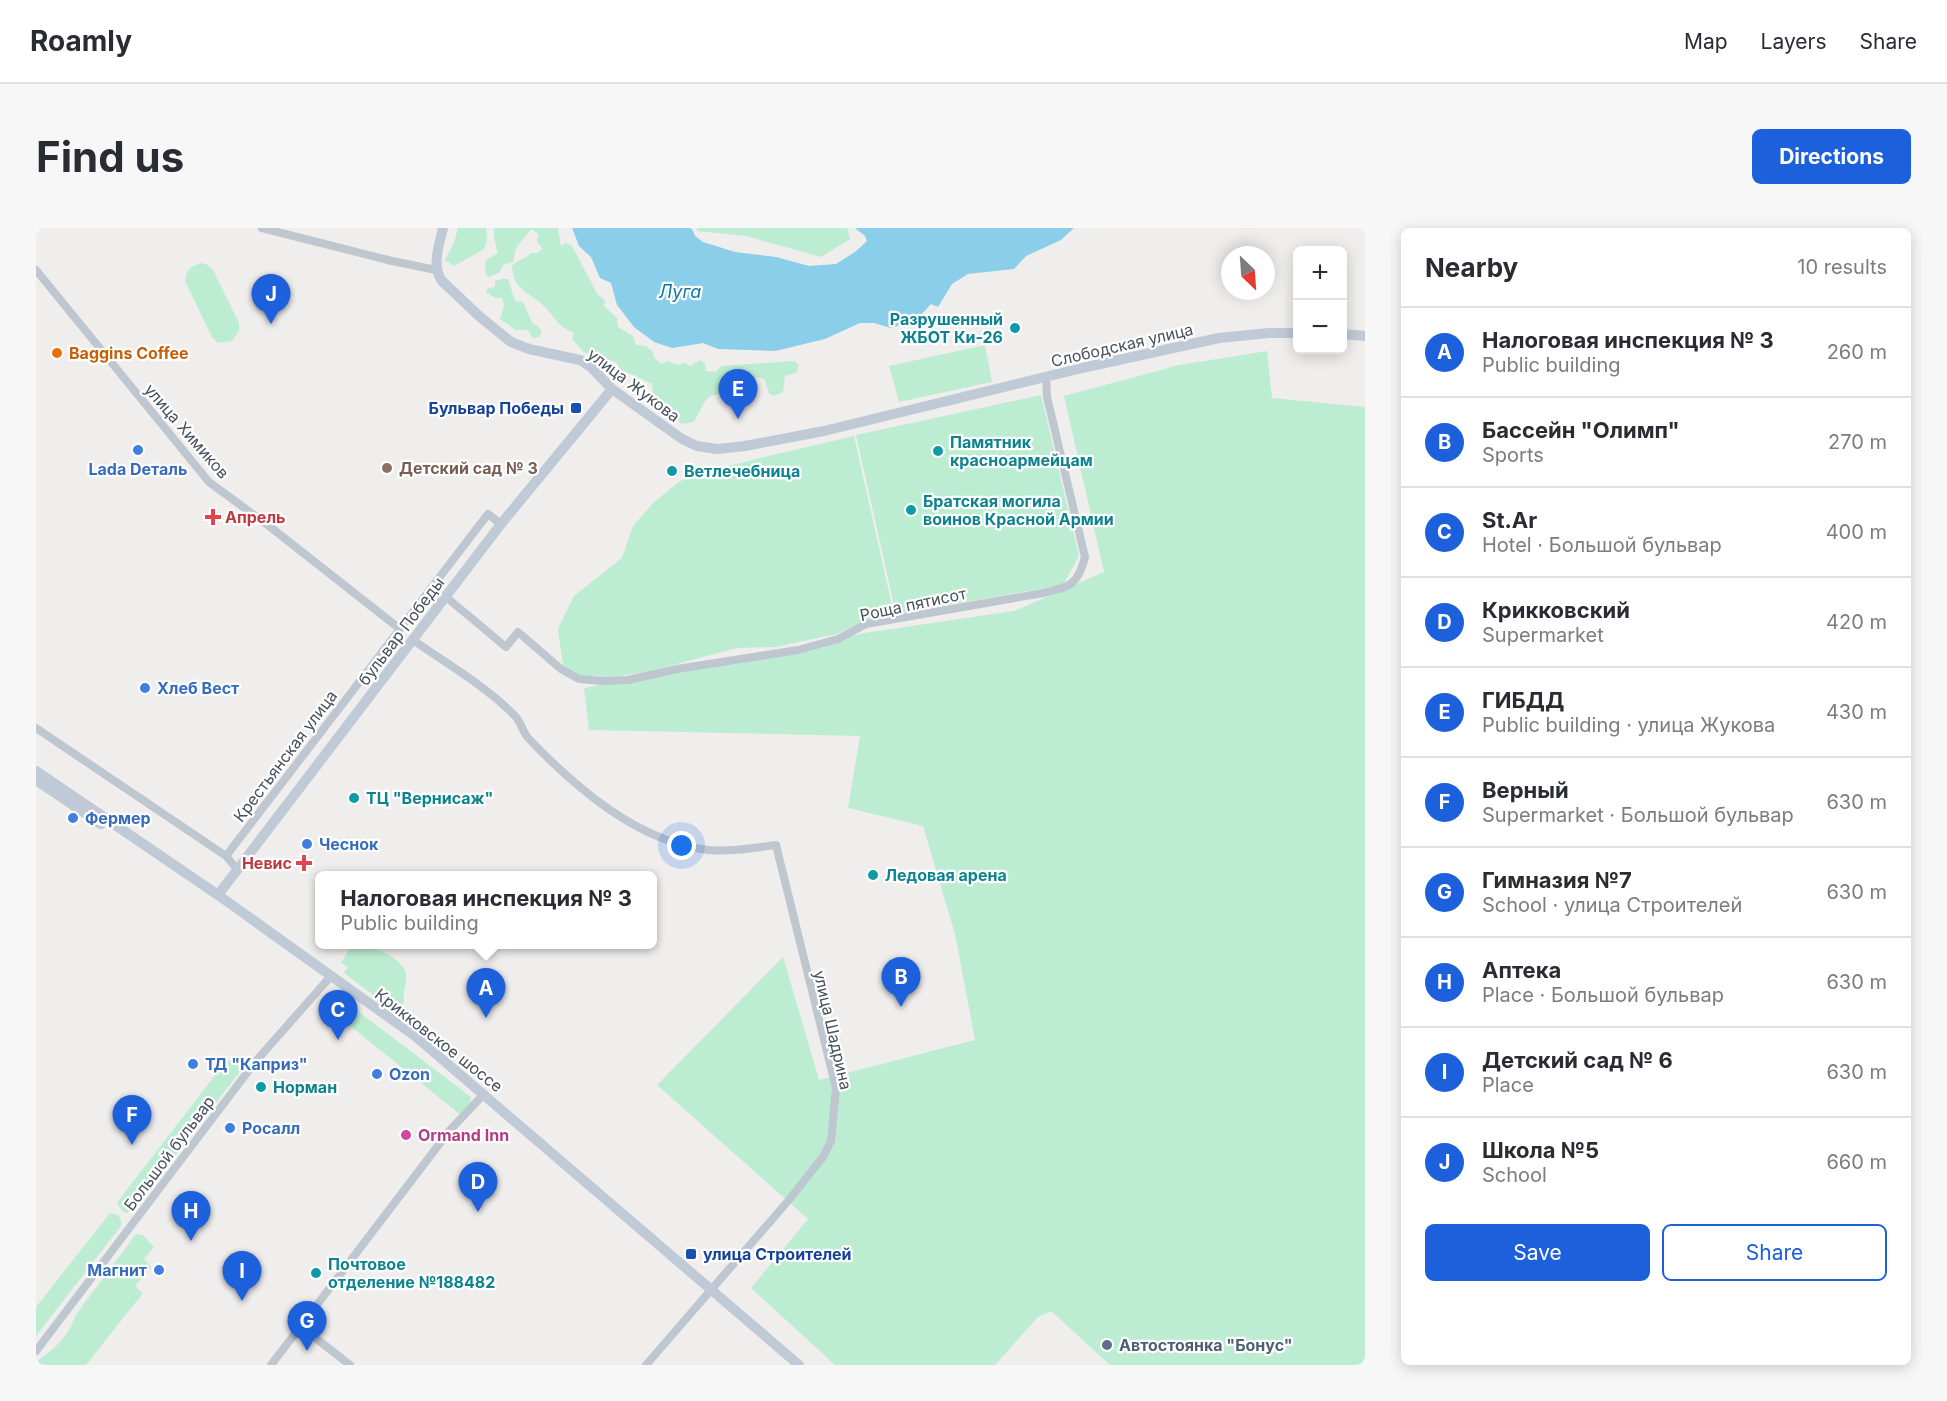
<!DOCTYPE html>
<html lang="en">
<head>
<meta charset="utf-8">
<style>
	body { margin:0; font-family:Inter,sans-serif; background:#f7f7f7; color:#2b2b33 }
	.controls { position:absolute; right:18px; top:18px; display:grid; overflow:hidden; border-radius:9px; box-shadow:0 3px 15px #0003 }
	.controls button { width:54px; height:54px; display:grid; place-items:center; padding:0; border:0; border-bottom:2px solid #e1e1e2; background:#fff; color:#2b2b33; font:30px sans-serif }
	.compass { position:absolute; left:1185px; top:18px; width:54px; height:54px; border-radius:50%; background:#fff; box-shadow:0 3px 15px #0003; rotate:155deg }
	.you { position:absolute; left:646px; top:618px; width:21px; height:21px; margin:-15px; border:4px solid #fff; border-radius:50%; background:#1a73e8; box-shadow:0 0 0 9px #1a73e833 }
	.badge { display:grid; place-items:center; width:39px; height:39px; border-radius:50%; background:#1c60db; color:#fff; font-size:20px; font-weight:700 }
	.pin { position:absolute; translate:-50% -50px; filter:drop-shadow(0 2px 3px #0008) }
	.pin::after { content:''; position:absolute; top:32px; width:21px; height:18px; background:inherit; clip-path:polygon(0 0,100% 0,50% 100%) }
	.popup { position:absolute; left:279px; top:643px; width:342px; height:78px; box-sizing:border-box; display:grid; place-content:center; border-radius:9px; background:#fff; filter:drop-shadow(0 2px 4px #0005); font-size:20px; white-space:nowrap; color:#7c7c81 }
	.popup b { font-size:22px; color:#2b2b33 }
	.popup::after { content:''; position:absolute; left:50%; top:100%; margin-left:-12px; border:12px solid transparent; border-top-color:#fff }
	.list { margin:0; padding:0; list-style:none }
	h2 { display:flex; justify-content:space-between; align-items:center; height:78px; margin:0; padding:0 24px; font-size:26px }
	h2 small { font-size:20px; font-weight:400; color:#7c7c81 }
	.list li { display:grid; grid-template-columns:39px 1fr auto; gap:18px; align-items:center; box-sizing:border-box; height:90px; padding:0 24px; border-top:2px solid #e1e1e2 }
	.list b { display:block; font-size:22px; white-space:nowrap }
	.list p { margin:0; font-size:20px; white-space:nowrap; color:#7c7c81 }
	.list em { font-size:20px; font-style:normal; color:#7c7c81 }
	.actions { display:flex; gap:12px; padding:18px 24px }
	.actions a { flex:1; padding:14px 0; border:2px solid #1c60db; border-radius:9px; text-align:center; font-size:21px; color:#1c60db }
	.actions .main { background:#1c60db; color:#fff }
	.map { position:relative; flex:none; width:1329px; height:1137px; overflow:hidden; border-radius:9px }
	header { display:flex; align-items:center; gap:36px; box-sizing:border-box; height:84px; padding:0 30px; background:#fff; border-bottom:2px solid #e1e1e2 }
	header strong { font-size:28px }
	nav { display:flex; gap:33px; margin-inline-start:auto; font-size:21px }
	.intro { display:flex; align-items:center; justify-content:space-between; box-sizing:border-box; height:144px; padding:0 36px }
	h1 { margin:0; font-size:42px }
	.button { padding:15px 27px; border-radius:9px; background:#1c60db; color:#fff; font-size:21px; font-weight:700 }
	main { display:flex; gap:36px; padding:0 36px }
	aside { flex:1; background:#fff; border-radius:9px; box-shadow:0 3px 15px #0003 }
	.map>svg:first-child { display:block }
	.green { fill:#bcedd3 }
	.water { fill:#8aceea }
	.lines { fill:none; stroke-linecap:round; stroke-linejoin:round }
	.street { stroke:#bec6cf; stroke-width:8 }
	.secondary { stroke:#c0c9d6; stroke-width:10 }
	.culture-dot { fill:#0f9aa8; stroke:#fff; stroke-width:2 }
	.food-dot { fill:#e8710a; stroke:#fff; stroke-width:2 }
	.transit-dot { fill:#1a4fb4; stroke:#fff; stroke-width:2 }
	.shop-dot { fill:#3f7fe0; stroke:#fff; stroke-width:2 }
	.education-dot { fill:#8d6e63; stroke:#fff; stroke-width:2 }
	.health-dot { fill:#e0444e; stroke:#fff; stroke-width:2 }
	.hotel-dot { fill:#d1479c; stroke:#fff; stroke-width:2 }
	.service-dot { fill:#5c6f8a; stroke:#fff; stroke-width:2 }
	.labels { text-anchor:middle; stroke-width:4.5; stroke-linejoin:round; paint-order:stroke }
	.culture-label { font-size:16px; font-weight:bold; fill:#0d838f; stroke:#fff; text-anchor:start }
	.street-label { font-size:16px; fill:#464f5a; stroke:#fff }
	.food-label { font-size:16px; font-weight:bold; fill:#c56008; stroke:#fff; text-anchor:start }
	.transit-label { font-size:16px; font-weight:bold; fill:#164399; stroke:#fff; text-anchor:end }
	.education-label { font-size:16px; font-weight:bold; fill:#785e54; stroke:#fff; text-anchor:start }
	.shop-label { font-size:16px; font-weight:bold; fill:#366cbe; stroke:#fff; text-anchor:start }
	.health-label { font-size:16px; font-weight:bold; fill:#be3a42; stroke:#fff; text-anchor:start }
	.hotel-label { font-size:16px; font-weight:bold; fill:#b23c85; stroke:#fff; text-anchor:start }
	.service-label { font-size:16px; font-weight:bold; fill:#4e5e75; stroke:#fff; text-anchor:start }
	.water-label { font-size:18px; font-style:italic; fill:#0f79a4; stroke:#fff }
</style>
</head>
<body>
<header>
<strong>Roamly</strong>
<nav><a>Map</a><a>Layers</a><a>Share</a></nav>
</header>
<div class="intro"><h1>Find us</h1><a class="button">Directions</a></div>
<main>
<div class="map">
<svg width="1329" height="1137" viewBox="0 0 1329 1137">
	<rect width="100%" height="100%" fill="#f0eded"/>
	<path class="green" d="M422 0H450L451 12 448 21 418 38 409 32 418 15Z
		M458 0H522L525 18 530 15 536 18 562 67 569 72 568 78 581 90 582 99 597 108 600 117 610 118 617 124 618 129 625 136 631 133 643 137 648 134 654 138 664 132 669 136 670 143 680 144 685 138 758 133 763 137 760 145 749 148 747 164 738 168 733 166 729 152 726 150C711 148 694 154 685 166 665 167 668 181 657 194L646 196 618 176 616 156 584 141 580 134 548 124 536 111 538 105C517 96 519 86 503 74 489 62 477 60 476 38 482 32 489 31 495 25H501L507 21 501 14 502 6 495 1 480 20 477 34 467 37 463 45 452 49 449 44 450 32 462 25 458 10Z
		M661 0H811L814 11 785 29 710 8 661 3Z
		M165 35 172 37 177 42 203 95V103L196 113 182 115 176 109 149 53C150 42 155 38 165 35Z
		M467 51H472L479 73 487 74 497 96 502 98 506 104 503 109 497 110 492 102H480L464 91 468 77 466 70H459L450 64 452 60 459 59V53Z
		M949 117 956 154 863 174 853 138Z
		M1231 123 1236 170 1329 179V1137H1074L1015 1083 1002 1089 959 1137H799L715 1060 772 991 621 857 747 729 783 852 939 812 919 706 887 598 812 580 824 508 553 502 548 460 762 422 828 405 978 383 1068 344 1028 168 1143 137Z
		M1005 167 1043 328 1027 357 860 386 820 207Z
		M818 208 858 387 826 394 801 406 739 419 701 420 614 443 579 449 542 448 527 438 522 401 538 368 586 330 597 298 618 274 643 254 656 247 720 231Z
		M323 716C335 716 367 731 370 745 371 750 369 758 368 764 368 771 368 776 364 782H357L308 745 312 739 305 735 314 720Z
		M292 767H299L306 771 435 869 434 878 426 888 287 776 288 769Z
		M195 832 203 839V845L97 981 91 985 86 983 81 975 83 972 190 833Z
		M74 985 82 987 85 992V998L0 1108V1079Z
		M100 1006 107 1007 118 1019 108 1031 115 1039 99 1058 107 1065 50 1137H0C5 1127 10 1127 17 1121 25 1114 37 1098 39 1088Z"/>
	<path class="water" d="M536 0H653L656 1 659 8 667 14 699 24 740 29 773 38 800 36 819 24 831 13 829 8 819 0H1038L1025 12 990 28 978 41 932 46 916 56 902 79 895 76 880 92 855 100 838 95H824L789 111 739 123 682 121 667 115 636 120 618 114 598 99 581 77 575 55 564 50 555 29 543 18Z"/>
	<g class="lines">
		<path class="street" d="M226 0 356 33 400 42
			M0 42 173 254 233 298 364 401
			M410 369 470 419 482 404 525 441 543 451 566 453 592 452 641 441 762 422 802 411 830 396 1007 365C1034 359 1042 357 1049 329L1011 169 1010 150
			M377 412C411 436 450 458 479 488 485 494 487 505 493 511 540 560 602 614 672 622 694 624 717 620 740 617L800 860 795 913 787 929 752 973 610 1137
			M0 500 190 628 201 641
			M190 628 452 286 465 296
			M264 1098 314 1137
			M0 1123 220 833 295 748
			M235 1137 414 902 448 866"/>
		<path class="secondary" d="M407 0C403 18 396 35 405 52L443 88 475 114 493 121 544 132 555 139 576 161 646 211 661 218 681 221 709 218 788 203 1046 140 1183 110 1233 105H1262
			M1306 106 1329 108
			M0 543 182 667 379 808 763 1137
			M0 552 65 596
			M182 667 465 296 576 161"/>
	</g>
	<g class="culture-dot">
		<circle cx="979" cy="100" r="6"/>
		<circle cx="902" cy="223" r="6"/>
		<circle cx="636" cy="243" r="6"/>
		<circle cx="875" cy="282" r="6"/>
		<circle cx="318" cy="570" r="6"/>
		<circle cx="837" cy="647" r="6"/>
		<circle cx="225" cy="859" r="6"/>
		<circle cx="280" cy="1045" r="6"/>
	</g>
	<circle class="food-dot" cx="21" cy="125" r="6"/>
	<g class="transit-dot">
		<rect x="534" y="174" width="12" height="12" rx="3"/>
		<rect x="649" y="1020" width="12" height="12" rx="3"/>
	</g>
	<g class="shop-dot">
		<circle cx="102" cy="222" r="6"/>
		<circle cx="109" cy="460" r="6"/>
		<circle cx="37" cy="590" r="6"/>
		<circle cx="271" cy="616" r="6"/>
		<circle cx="157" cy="836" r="6"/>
		<circle cx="341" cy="846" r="6"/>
		<circle cx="194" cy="900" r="6"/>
		<circle cx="123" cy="1042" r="6"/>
	</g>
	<circle class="education-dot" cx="351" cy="240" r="6"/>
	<g class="health-dot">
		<path d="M174 280h6v6h6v6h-6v6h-6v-6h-6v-6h6z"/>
		<path d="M265 626h6v6h6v6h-6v6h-6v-6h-6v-6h6z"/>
	</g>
	<circle class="hotel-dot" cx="370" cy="907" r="6"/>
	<circle class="service-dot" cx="1071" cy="1117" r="6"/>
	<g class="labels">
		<g class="culture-label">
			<text x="967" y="97" text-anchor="end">Разрушенный<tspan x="967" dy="18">ЖБОТ Ки-26</tspan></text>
			<text x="914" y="220">Памятник<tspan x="914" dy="18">красноармейцам</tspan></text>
			<text x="648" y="249">Ветлечебница</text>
			<text x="887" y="279">Братская могила<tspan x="887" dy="18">воинов Красной Армии</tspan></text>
			<text x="330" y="576">ТЦ "Вернисаж"</text>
			<text x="849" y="653">Ледовая арена</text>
			<text x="237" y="865">Норман</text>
			<text x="292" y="1042">Почтовое<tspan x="292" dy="18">отделение №188482</tspan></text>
		</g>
		<g class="street-label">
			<text transform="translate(1086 117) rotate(-13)" y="6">Слободская улица</text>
			<text transform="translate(598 157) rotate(37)" y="6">улица Жукова</text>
			<text transform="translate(151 203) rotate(49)" y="6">улица Химиков</text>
			<text transform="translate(877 376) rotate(-12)" y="6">Роща пятисот</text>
			<text transform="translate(365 403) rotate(-53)" y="6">бульвар Победы</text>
			<text transform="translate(249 528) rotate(-53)" y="6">Крестьянская улица</text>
			<text transform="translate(797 802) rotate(77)" y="6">улица Шадрина</text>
			<text transform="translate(403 812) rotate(38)" y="6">Крикковское шоссе</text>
			<text transform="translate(133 925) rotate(-53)" y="6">Большой бульвар</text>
		</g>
		<g class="food-label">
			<text x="33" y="131">Baggins Coffee</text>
		</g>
		<g class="transit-label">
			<text x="528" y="186">Бульвар Победы</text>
			<text x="667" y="1032" text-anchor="start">улица Строителей</text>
		</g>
		<g class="education-label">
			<text x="363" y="246">Детский сад № 3</text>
		</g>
		<g class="shop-label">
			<text x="102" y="247" text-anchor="middle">Lada Dеталь</text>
			<text x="121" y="466">Хлеб Вест</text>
			<text x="49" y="596">Фермер</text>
			<text x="283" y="622">Чеснок</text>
			<text x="169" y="842">ТД "Каприз"</text>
			<text x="353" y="852">Ozon</text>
			<text x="206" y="906">Росалл</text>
			<text x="111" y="1048" text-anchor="end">Магнит</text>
		</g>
		<g class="health-label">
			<text x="189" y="295">Апрель</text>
			<text x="256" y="641" text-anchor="end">Невис</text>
		</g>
		<g class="hotel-label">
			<text x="382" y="913">Ormand Inn</text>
		</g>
		<g class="service-label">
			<text x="1083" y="1123">Автостоянка "Бонус"</text>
		</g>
		<g class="water-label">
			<text x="644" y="70">Луга</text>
		</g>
	</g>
</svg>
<div class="controls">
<button>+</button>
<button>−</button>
</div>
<svg class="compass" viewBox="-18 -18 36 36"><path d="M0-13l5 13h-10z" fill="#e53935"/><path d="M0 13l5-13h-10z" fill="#7c7c81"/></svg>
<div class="you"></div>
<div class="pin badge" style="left:450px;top:790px">A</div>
<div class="popup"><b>Налоговая инспекция № 3</b>Public building</div>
<div class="pin badge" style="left:865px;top:779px">B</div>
<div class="pin badge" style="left:302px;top:812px">C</div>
<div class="pin badge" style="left:442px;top:984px">D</div>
<div class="pin badge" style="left:702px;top:191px">E</div>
<div class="pin badge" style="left:96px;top:917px">F</div>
<div class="pin badge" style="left:271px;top:1123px">G</div>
<div class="pin badge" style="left:155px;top:1013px">H</div>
<div class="pin badge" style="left:206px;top:1073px">I</div>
<div class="pin badge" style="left:235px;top:96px">J</div>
</div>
<aside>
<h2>Nearby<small>10 results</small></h2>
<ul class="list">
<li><span class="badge">A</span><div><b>Налоговая инспекция № 3</b><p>Public building</p></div><em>260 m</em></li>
<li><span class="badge">B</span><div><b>Бассейн &quot;Олимп&quot;</b><p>Sports</p></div><em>270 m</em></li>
<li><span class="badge">C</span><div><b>St.Ar</b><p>Hotel · Большой бульвар</p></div><em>400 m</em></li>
<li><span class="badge">D</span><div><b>Крикковский</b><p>Supermarket</p></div><em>420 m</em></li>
<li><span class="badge">E</span><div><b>ГИБДД</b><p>Public building · улица Жукова</p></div><em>430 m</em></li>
<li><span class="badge">F</span><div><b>Верный</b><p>Supermarket · Большой бульвар</p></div><em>630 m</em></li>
<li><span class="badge">G</span><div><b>Гимназия №7</b><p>School · улица Строителей</p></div><em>630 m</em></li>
<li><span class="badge">H</span><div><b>Аптека</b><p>Place · Большой бульвар</p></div><em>630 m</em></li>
<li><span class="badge">I</span><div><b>Детский сад № 6</b><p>Place</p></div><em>630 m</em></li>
<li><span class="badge">J</span><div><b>Школа №5</b><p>School</p></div><em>660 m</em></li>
</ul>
<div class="actions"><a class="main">Save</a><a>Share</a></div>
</aside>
</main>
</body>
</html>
